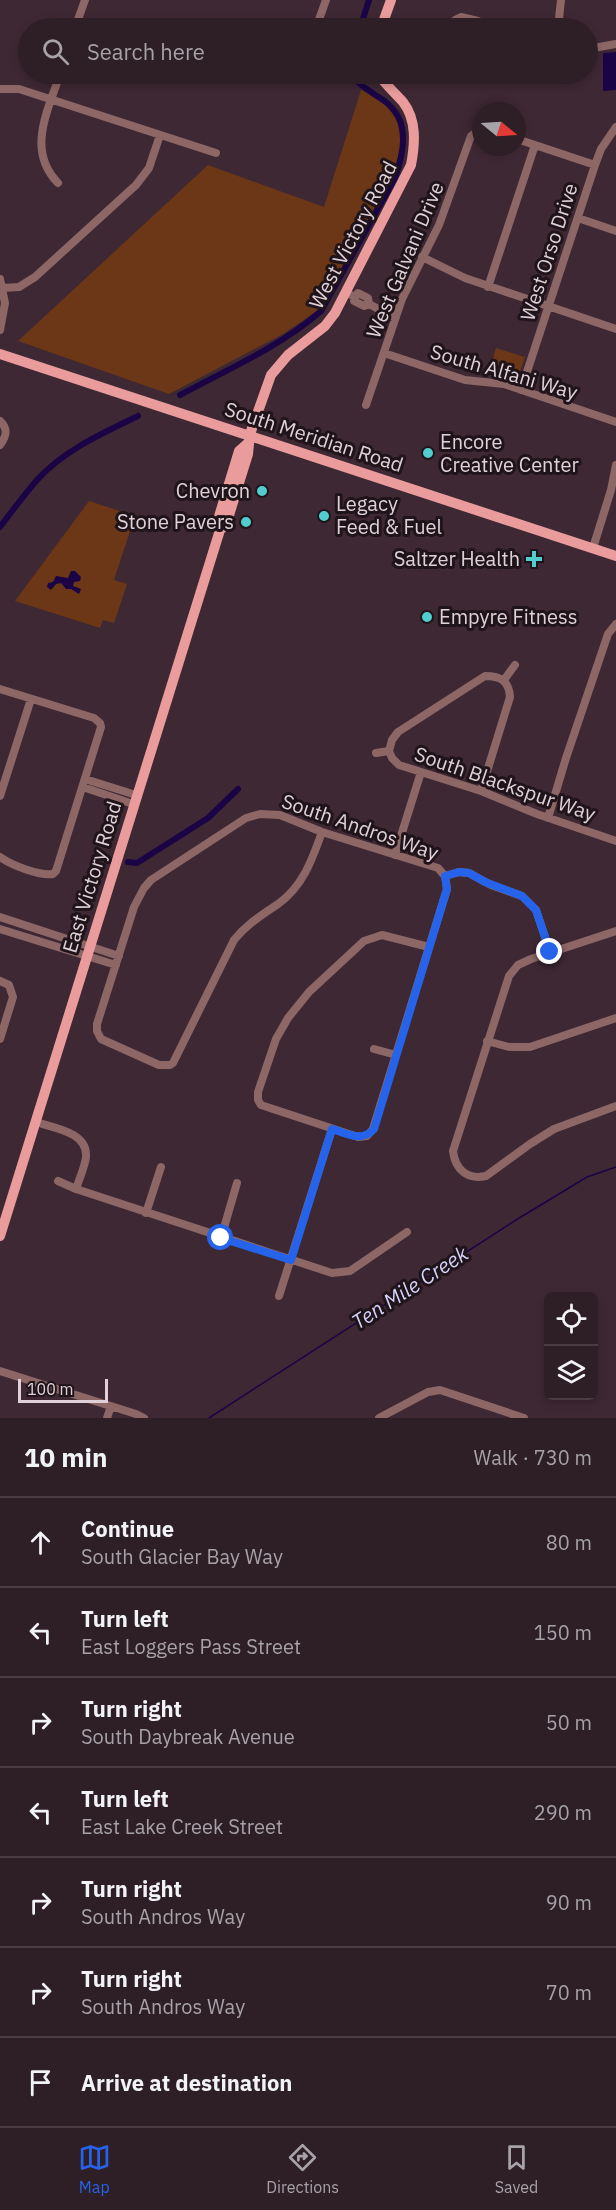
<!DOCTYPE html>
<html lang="en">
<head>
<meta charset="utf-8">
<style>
	body { margin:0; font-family:"IBM Plex Sans",sans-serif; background:#36272e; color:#f1f3f6 }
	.controls { position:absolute; right:18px; bottom:18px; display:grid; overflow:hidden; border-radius:9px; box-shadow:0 3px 9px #0003 }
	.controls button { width:54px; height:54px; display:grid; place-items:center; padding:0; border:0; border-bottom:2px solid #493c43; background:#2e1e26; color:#f1f3f6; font:30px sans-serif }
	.compass { position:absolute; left:472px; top:102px; width:54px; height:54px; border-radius:50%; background:#2e1e26; box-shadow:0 3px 9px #0003; rotate:108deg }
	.scale { position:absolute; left:18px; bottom:15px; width:90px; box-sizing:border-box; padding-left:6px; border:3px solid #e0d1d8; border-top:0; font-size:16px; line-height:21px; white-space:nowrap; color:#e0d1d8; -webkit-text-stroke:4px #1f1419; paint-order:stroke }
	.stop { position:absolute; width:18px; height:18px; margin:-14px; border:4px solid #2563eb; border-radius:50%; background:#fff }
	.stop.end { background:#2563eb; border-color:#fff; box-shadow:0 2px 6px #0008 }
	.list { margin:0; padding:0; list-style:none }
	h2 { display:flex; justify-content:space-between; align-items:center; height:78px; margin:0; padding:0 24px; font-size:26px }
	h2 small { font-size:20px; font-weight:400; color:#a7a2a7 }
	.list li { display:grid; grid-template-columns:39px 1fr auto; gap:18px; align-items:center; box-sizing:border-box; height:90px; padding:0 24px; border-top:2px solid #493c43 }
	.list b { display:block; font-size:22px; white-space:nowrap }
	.list p { margin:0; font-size:20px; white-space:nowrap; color:#a7a2a7 }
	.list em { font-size:20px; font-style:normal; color:#a7a2a7 }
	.icon { flex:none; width:33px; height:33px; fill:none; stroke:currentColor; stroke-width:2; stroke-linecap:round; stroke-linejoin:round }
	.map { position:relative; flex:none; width:616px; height:1418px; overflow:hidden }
	.search { position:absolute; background:#2e1e26; box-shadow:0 3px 9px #0003; left:18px; right:18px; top:18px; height:66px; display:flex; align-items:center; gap:15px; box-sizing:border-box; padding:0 21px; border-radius:33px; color:#a7a2a7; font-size:22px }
	.sheet { height:708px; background:#2e1e26 }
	nav { display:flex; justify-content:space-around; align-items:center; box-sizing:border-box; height:84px; border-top:2px solid #493c43; background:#2e1e26; font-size:16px; color:#a7a2a7 }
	nav a { display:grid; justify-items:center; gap:3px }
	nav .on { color:#2563eb }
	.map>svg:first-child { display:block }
	.green { fill:#6b3716 }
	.water { fill:#1a0446 }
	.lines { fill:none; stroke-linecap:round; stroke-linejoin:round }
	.stream { stroke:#1a0446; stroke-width:1.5 }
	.canal { stroke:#1a0446; stroke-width:6 }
	.minor { stroke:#8d6766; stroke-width:8 }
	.major { stroke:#ea9c9c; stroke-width:10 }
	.route { stroke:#2563eb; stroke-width:8 }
	.poi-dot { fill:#52cdcf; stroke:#1f1419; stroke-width:2 }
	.labels { text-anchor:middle; stroke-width:6; stroke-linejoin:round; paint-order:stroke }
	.street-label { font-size:20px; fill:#e0d1d8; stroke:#1f1419 }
	.poi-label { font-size:20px; fill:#e0d1d8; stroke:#1f1419; text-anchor:start }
	.water-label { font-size:21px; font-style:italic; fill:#d5d2fb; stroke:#1f1419 }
</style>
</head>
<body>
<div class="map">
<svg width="616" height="1418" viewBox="0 0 616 1418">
	<rect width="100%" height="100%" fill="#3e2833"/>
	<path class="green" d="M361 90 385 101 397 118 402 146 390 179 320 309 283 334 169 394 18 341 208 165 324 207Z
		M496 348 525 357 518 377 515 379 488 374Z
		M89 501 135 516 114 580 127 584 114 623 103 620 100 628 15 601Z"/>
	<path class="water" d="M616 52V90L603 91V53Z
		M71 571H75L81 577 80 581 74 582 73 586 81 589 79 594 71 589H66L61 583 56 584 51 590 47 587 48 583 53 582 56 576 68 578Z"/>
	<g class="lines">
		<path class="stream" d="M209 1418 516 1220 587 1177 616 1167"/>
		<path class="canal" d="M360 28 369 0
			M180 395C228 369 280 347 321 311L395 178C403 155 410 125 390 106 386 101 380 98 375 95 366 88 355 82 350 74
			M0 527C12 511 24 495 37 480 64 450 103 433 138 416
			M128 862 137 863 208 818 238 789"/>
		<path class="minor" d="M75 28 85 0
			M316 28 326 0
			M453 28 455 20 461 17 478 21 481 28
			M558 28 561 0
			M588 49 616 44
			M0 89H19L216 153
			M517 139 595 165
			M58 183C26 150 48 111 60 74
			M578 218 616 231
			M422 257 465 278 616 329
			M0 279 5 303 0 330
			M488 287 535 145
			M2 288 19 287 35 277 136 185 149 168 160 135
			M347 293 355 297 354 301 364 306 369 304 368 298 358 293 355 297
			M369 304 395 318
			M384 353 465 380 504 384 616 422
			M521 390 595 165 601 149 616 127
			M366 405 402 299 439 225 471 136 481 128
			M0 421C9 429 6 437 0 445
			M593 548 611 490 616 465
			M504 680 515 665
			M0 689 94 718 100 723 101 727 56 871 53 874C39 876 11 865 0 857
			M389 751 392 740 398 732 485 676C501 676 509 681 510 697L481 791
			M389 751 392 758 399 765 481 791 537 814 616 841
			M376 753 389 751
			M85 779 136 795
			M83 787 133 804
			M0 796 31 699
			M548 818 566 758 608 634 616 624
			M322 832C312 860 303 886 278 904 262 915 247 924 234 940L173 1063 170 1065H159L101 1039 97 1031V1024L134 907 144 888 151 880 246 818 260 814 280 815 322 832 438 868 445 876
			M395 855 421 772
			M445 876 459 872 469 873 491 885 522 896 536 910 550 952
			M0 917 119 956
			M0 929 116 965
			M616 931 531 959 518 965 509 976 453 1151C455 1170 468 1180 486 1176L530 1144 554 1129 616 1106
			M429 947 382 935 364 941 309 992 288 1018 276 1039 258 1092V1100L261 1105 358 1137 367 1136 373 1129 447 889 445 876
			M0 981 9 985 13 997 0 1039
			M487 1041 509 1047H530L616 1018
			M374 1049 396 1055
			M36 1122C54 1128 88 1132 86 1157 85 1167 79 1179 76 1189L332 1273 350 1271 407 1232
			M58 1181 76 1189
			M146 1213 161 1167
			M221 1238 237 1183
			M279 1296 332 1129
			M0 1371 136 1414 144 1418
			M107 1418 111 1406
			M379 1418 428 1392 440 1390 524 1418"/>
		<path class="major" d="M381 28 391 0
			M0 354 616 556
			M220 530 217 523 239 451 248 443
			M0 1236 220 530 226 525 248 454 250 434 271 375 288 355 325 326 335 313 411 165C415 144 417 120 403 102 394 92 385 84 378 74"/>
	</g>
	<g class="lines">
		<path class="route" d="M221 1238 291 1260 332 1129C346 1133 362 1143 374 1129L447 889 445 876 459 872 469 873 485 882 522 896 536 910 550 952"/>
	</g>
	<g class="poi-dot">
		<circle cx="428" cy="453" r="6"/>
		<circle cx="262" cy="491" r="6"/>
		<circle cx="324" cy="516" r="6"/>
		<circle cx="246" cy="522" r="6"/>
		<path d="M531 550h6v6h6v6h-6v6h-6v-6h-6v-6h6z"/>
		<circle cx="427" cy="617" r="6"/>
	</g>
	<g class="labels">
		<g class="street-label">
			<text transform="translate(353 235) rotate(-62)" y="7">West Victory Road</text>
			<text transform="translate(549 252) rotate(-72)" y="7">West Orso Drive</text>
			<text transform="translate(405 260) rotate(-67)" y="7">West Galvani Drive</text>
			<text transform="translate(504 372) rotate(16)" y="7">South Alfani Way</text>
			<text transform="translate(314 437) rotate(18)" y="7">South Meridian Road</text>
			<text transform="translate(505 784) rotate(19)" y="7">South Blackspur Way</text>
			<text transform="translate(360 827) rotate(19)" y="7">South Andros Way</text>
			<text transform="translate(92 877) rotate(-73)" y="7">East Victory Road</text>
		</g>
		<g class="poi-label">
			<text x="440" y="449">Encore<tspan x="440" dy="23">Creative Center</tspan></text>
			<text x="250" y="498" text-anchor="end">Chevron</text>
			<text x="336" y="511">Legacy<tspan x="336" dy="23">Feed &amp; Fuel</tspan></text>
			<text x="234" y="529" text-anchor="end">Stone Pavers</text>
			<text x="520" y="566" text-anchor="end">Saltzer Health</text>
			<text x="439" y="624">Empyre Fitness</text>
		</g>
		<g class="water-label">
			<text transform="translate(410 1288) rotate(-33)" y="7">Ten Mile Creek</text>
		</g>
	</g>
</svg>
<div class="controls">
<button><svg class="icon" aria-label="locate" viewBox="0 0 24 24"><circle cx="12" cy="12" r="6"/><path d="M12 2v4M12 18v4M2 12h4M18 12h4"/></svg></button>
<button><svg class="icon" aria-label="layers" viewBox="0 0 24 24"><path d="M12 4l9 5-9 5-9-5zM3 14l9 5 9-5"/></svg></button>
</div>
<svg class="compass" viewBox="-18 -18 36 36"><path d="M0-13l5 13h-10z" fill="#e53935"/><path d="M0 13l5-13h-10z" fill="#a7a2a7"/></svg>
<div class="scale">100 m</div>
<div class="stop" style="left:221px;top:1238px"></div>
<div class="stop end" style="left:550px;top:952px"></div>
<div class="search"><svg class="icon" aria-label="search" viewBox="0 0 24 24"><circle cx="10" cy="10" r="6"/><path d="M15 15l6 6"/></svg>Search here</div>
</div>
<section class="sheet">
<h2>10 min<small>Walk · 730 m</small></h2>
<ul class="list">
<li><svg class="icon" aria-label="ahead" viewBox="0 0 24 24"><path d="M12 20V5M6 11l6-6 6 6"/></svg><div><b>Continue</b><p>South Glacier Bay Way</p></div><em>80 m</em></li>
<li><svg class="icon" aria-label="left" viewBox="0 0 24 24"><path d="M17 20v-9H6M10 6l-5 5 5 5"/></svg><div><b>Turn left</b><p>East Loggers Pass Street</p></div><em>150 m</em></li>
<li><svg class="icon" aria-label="right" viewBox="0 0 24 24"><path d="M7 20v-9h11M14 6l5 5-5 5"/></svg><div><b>Turn right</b><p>South Daybreak Avenue</p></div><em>50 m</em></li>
<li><svg class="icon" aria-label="left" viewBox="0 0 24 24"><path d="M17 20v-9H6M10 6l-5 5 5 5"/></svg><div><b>Turn left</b><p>East Lake Creek Street</p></div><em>290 m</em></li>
<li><svg class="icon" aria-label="right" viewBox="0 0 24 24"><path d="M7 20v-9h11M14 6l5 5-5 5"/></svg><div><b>Turn right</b><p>South Andros Way</p></div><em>90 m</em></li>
<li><svg class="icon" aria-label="right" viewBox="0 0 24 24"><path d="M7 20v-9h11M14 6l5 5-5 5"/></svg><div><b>Turn right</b><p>South Andros Way</p></div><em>70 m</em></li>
<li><svg class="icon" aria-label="arrive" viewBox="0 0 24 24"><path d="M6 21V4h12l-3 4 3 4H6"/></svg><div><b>Arrive at destination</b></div></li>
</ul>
</section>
<nav>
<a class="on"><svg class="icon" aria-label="map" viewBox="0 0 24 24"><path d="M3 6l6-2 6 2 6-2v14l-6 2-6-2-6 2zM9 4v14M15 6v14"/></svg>Map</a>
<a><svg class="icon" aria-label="directions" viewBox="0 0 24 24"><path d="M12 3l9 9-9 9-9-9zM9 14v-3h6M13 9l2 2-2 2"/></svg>Directions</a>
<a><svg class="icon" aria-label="saved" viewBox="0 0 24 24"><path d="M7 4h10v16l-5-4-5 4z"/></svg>Saved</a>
</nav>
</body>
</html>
